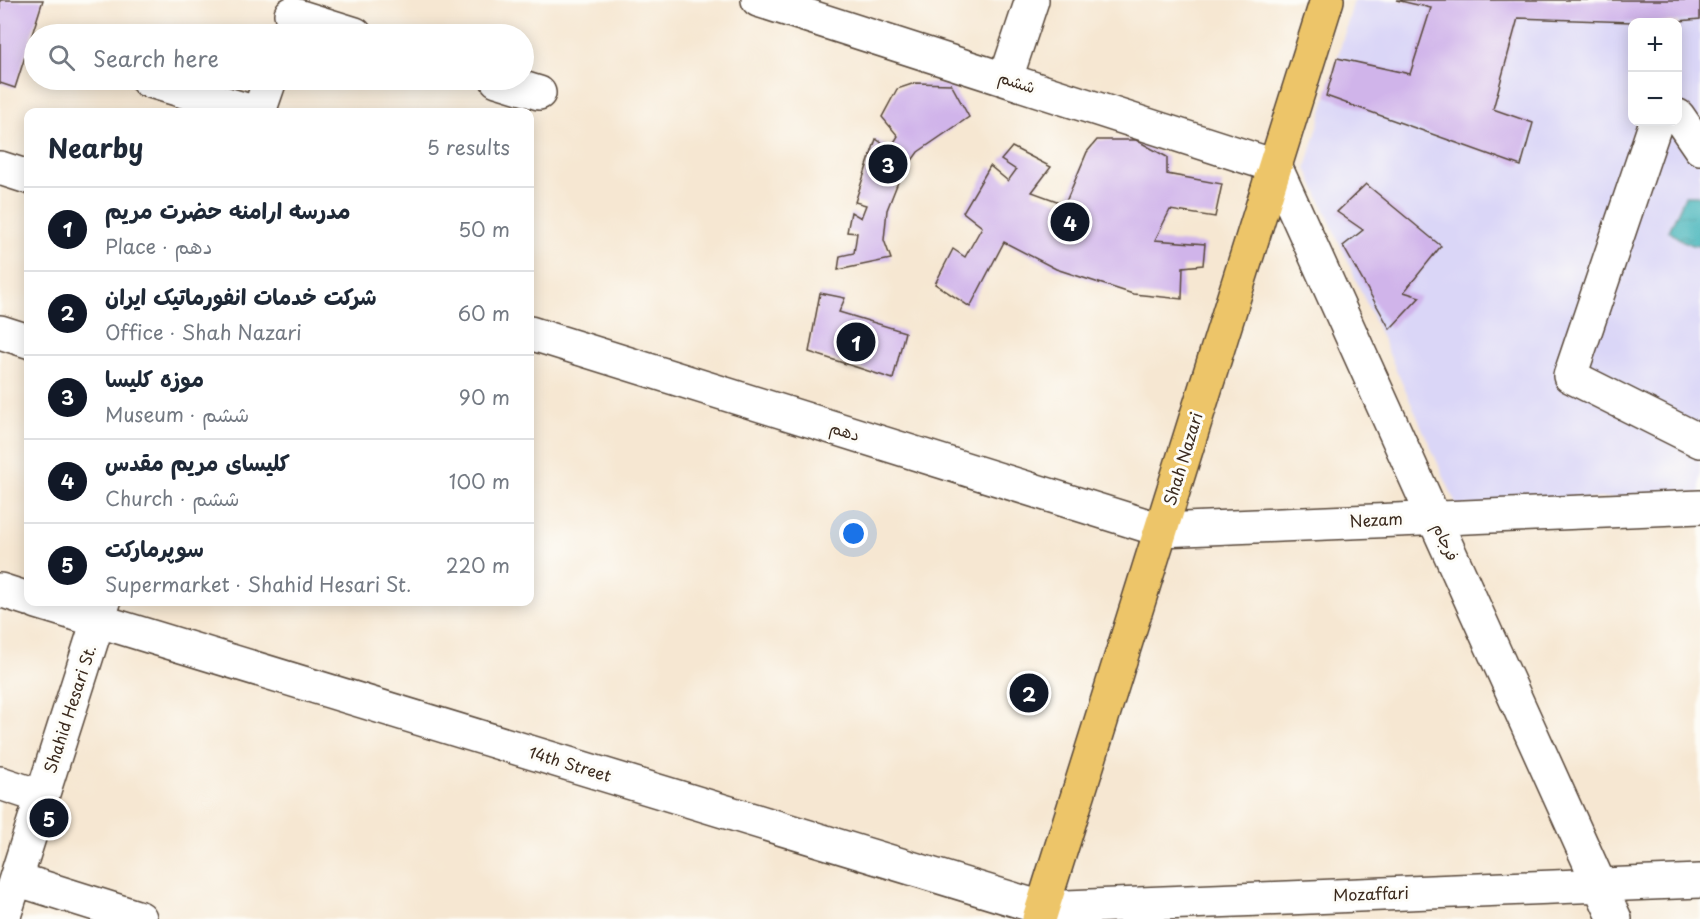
<!DOCTYPE html>
<html lang="en">
<head>
<meta charset="utf-8">
<style>
	body { margin:0; font-family:"Playpen Sans","Playpen Sans Arabic",sans-serif; background:#f2f2f3; color:#1f2937 }
	.controls { position:absolute; right:18px; top:18px; display:grid; overflow:hidden; border-radius:12px; box-shadow:0 3px 15px #0003 }
	.controls button { width:54px; height:54px; display:grid; place-items:center; padding:0; border:0; border-bottom:2px solid #e0e1e3; background:#fff; color:#1f2937; font:30px sans-serif }
	.you { position:absolute; left:854px; top:534px; width:21px; height:21px; margin:-15px; border:4px solid #fff; border-radius:50%; background:#1a73e8; box-shadow:0 0 0 9px #1a73e833 }
	.badge { display:grid; place-items:center; width:39px; height:39px; border-radius:50%; background:#111827; color:#fff; font-size:20px; font-weight:700 }
	.pin { position:absolute; translate:-50% -50%; border:3px solid #fff; box-shadow:0 2px 6px #0006 }
	.list { margin:0; padding:0; list-style:none }
	h2 { display:flex; justify-content:space-between; align-items:center; height:78px; margin:0; padding:0 24px; font-size:26px }
	h2 small { font-size:20px; font-weight:400; color:#747a83 }
	.list li { display:grid; grid-template-columns:39px 1fr auto; gap:18px; align-items:center; box-sizing:border-box; height:84px; padding:0 24px; border-top:2px solid #e0e1e3 }
	.list b { display:block; font-size:22px; white-space:nowrap }
	.list p { margin:0; font-size:20px; white-space:nowrap; color:#747a83 }
	.list em { font-size:20px; font-style:normal; color:#747a83 }
	.icon { flex:none; width:33px; height:33px; fill:none; stroke:currentColor; stroke-width:2; stroke-linecap:round; stroke-linejoin:round }
	.map { position:relative; flex:none; width:1700px; height:919px; overflow:hidden }
	.search { position:absolute; background:#fff; box-shadow:0 3px 15px #0003; left:24px; top:24px; width:510px; height:66px; display:flex; align-items:center; gap:15px; box-sizing:border-box; padding:0 21px; border-radius:33px; color:#747a83; font-size:22px }
	.panel { position:absolute; background:#fff; box-shadow:0 3px 15px #0003; left:24px; top:108px; width:510px; height:498px; border-radius:12px }
	.map>svg:first-child { display:block }
	.built { fill:#dad6f7; fill-rule:evenodd }
	.water { fill:url(#water-ripples); stroke:#3f6f6c; stroke-width:1.5 }
	.building { fill:#d0b4ea }
	.lines { fill:none; stroke-linecap:round; stroke-linejoin:round }
	.minor-casing { stroke:#574639; stroke-width:36 }
	.major-casing { stroke:#574639; stroke-width:36 }
	.minor { stroke:#fff; stroke-width:33 }
	.major { stroke:#edc569; stroke-width:33 }
	.labels { text-anchor:middle; stroke-width:6; stroke-linejoin:round; paint-order:stroke }
	.street-label { font-size:16px; fill:#3b2a1e; stroke:#fdfcf7 }
</style>
</head>
<body>
<div class="map">
<svg width="1700" height="919" viewBox="0 0 1700 919">
	<defs>
		<pattern id="water-ripples" width="26" height="14" patternUnits="userSpaceOnUse" patternTransform="scale(1.5)"><rect width="26" height="14" fill="#43b4ba"/><path d="M2 4q2-2 4 0t4 0M15 11q2-2 4 0t4 0" fill="none" stroke="#399397"/></pattern>
	</defs>
	<rect width="100%" height="100%" fill="#fdfcf7"/>
	<filter id="ink" filterUnits="userSpaceOnUse"><feTurbulence type="fractalNoise" baseFrequency=".0167" numOctaves="2"/><feDisplacementMap in="SourceGraphic" scale="12" xChannelSelector="R" yChannelSelector="G"/><feConvolveMatrix kernelMatrix="1 2 1 2 8 2 1 2 1" color-interpolation-filters="sRGB"/></filter>
	<filter id="wash" filterUnits="userSpaceOnUse"><feTurbulence type="fractalNoise" baseFrequency=".008" numOctaves="4" result="noise"/><feDisplacementMap in="SourceGraphic" scale="24" xChannelSelector="R" yChannelSelector="G"/><feGaussianBlur stdDeviation="1.35" result="paint"/><feColorMatrix in="noise" values="0 0 0 0 0 0 0 0 0 0 0 0 0 0 0 0 0 1.4 0 .05"/><feComposite in="paint" operator="in"/></filter>
	<g filter="url(#wash)">
		<rect width="100%" height="100%" fill="#f6e7d2"/>
		<path class="built" d="M1354 0H1700V493L1457 506 1306 168ZM1632 22H1678V122H1632Z"/>
		<path class="water" d="M1685 196H1700V246C1687 245 1679 239 1669 231Z"/>
		<g id="blocks">
			<path class="building" d="M0 0H43L15 88 0 83Z
				M1396 0H1700V19L1668 22H1632L1518 18 1493 109 1533 123 1521 166 1326 96 1337 58 1410 74 1431 8Z
				M915 83 951 84 969 117 918 152 900 177 887 210 884 240 891 259 838 270 840 256 854 253 857 233 847 232 851 212 861 218 866 205 855 202 876 139 890 149 898 136 882 117 897 89Z
				M1097 140H1136L1167 157V174L1222 184 1215 217 1170 210 1155 240 1205 244 1203 265 1183 267 1182 299 1133 294 1056 269 1004 242 970 307 935 284 953 249 965 257 982 227 963 212 990 166 1008 181 1016 170 1001 160 1012 147 1051 167 1032 192 1065 204 1087 152Z
				M1366 184 1441 246 1404 292 1420 297 1390 329 1343 246 1363 230 1337 212Z
				M820 293 845 298 839 312 905 332 893 379 809 352Z"/>
		</g>
	</g>
	<g filter="url(#ink)">
		<use href="#blocks" fill-opacity="0" stroke="#574639" stroke-width="1.5"/>
		<g class="lines">
			<g class="minor-casing">
				<path id="minor" d="M758 0 1275 166 1615 919
					M291 14 355 34
					M1006 78 1032 0
					M147 80 253 112
					M497 80 539 93
					M259 112 270 80
					M1678 116 1700 148
					M1656 122 1570 376 1700 441
					M0 168 28 177
					M0 332 28 341
					M530 333 1161 530 1700 507
					M0 590 28 599
					M37 602 1042 908 1700 881
					M0 783 42 797
					M16 879 140 918
					M3 919 104 602"/>
			</g>
			<g class="major-casing">
				<path id="major" d="M1039 919 1327 0"/>
			</g>
			<use href="#minor" class="minor"/>
			<use href="#major" class="major"/>
		</g>
	</g>
	<g class="labels">
		<g class="street-label">
			<text transform="translate(1017 82) rotate(18)" y="6">ششم</text>
			<text transform="translate(845 431) rotate(17)" y="6">دهم</text>
			<text transform="translate(1183 459) rotate(-73)" y="6">Shah Nazari</text>
			<text transform="translate(1376 520) rotate(-3)" y="6">Nezam</text>
			<text transform="translate(1446 542) rotate(66)" y="6">فرجام</text>
			<text transform="translate(70 709) rotate(-72)" y="6">Shahid Hesari St.</text>
			<text transform="translate(570 764) rotate(17)" y="6">14th Street</text>
			<text transform="translate(1371 894) rotate(-2)" y="6">Mozaffari</text>
		</g>
	</g>
</svg>
<div class="controls">
<button>+</button>
<button>−</button>
</div>
<div class="you"></div>
<div class="pin badge" style="left:856px;top:342px">1</div>
<div class="pin badge" style="left:1029px;top:693px">2</div>
<div class="pin badge" style="left:888px;top:164px">3</div>
<div class="pin badge" style="left:1070px;top:222px">4</div>
<div class="pin badge" style="left:49px;top:818px">5</div>
<div class="search"><svg class="icon" aria-label="search" viewBox="0 0 24 24"><circle cx="10" cy="10" r="6"/><path d="M15 15l6 6"/></svg>Search here</div>
<section class="panel">
<h2>Nearby<small>5 results</small></h2>
<ul class="list">
<li><span class="badge">1</span><div><b>مدرسه ارامنه حضرت مریم</b><p>Place · دهم</p></div><em>50 m</em></li>
<li><span class="badge">2</span><div><b>شرکت خدمات انفورماتیک ایران</b><p>Office · Shah Nazari</p></div><em>60 m</em></li>
<li><span class="badge">3</span><div><b>موزه کلیسا</b><p>Museum · ششم</p></div><em>90 m</em></li>
<li><span class="badge">4</span><div><b>کلیسای مریم مقدس</b><p>Church · ششم</p></div><em>100 m</em></li>
<li><span class="badge">5</span><div><b>سوپرمارکت</b><p>Supermarket · Shahid Hesari St.</p></div><em>220 m</em></li>
</ul>
</section>
</div>
</body>
</html>
